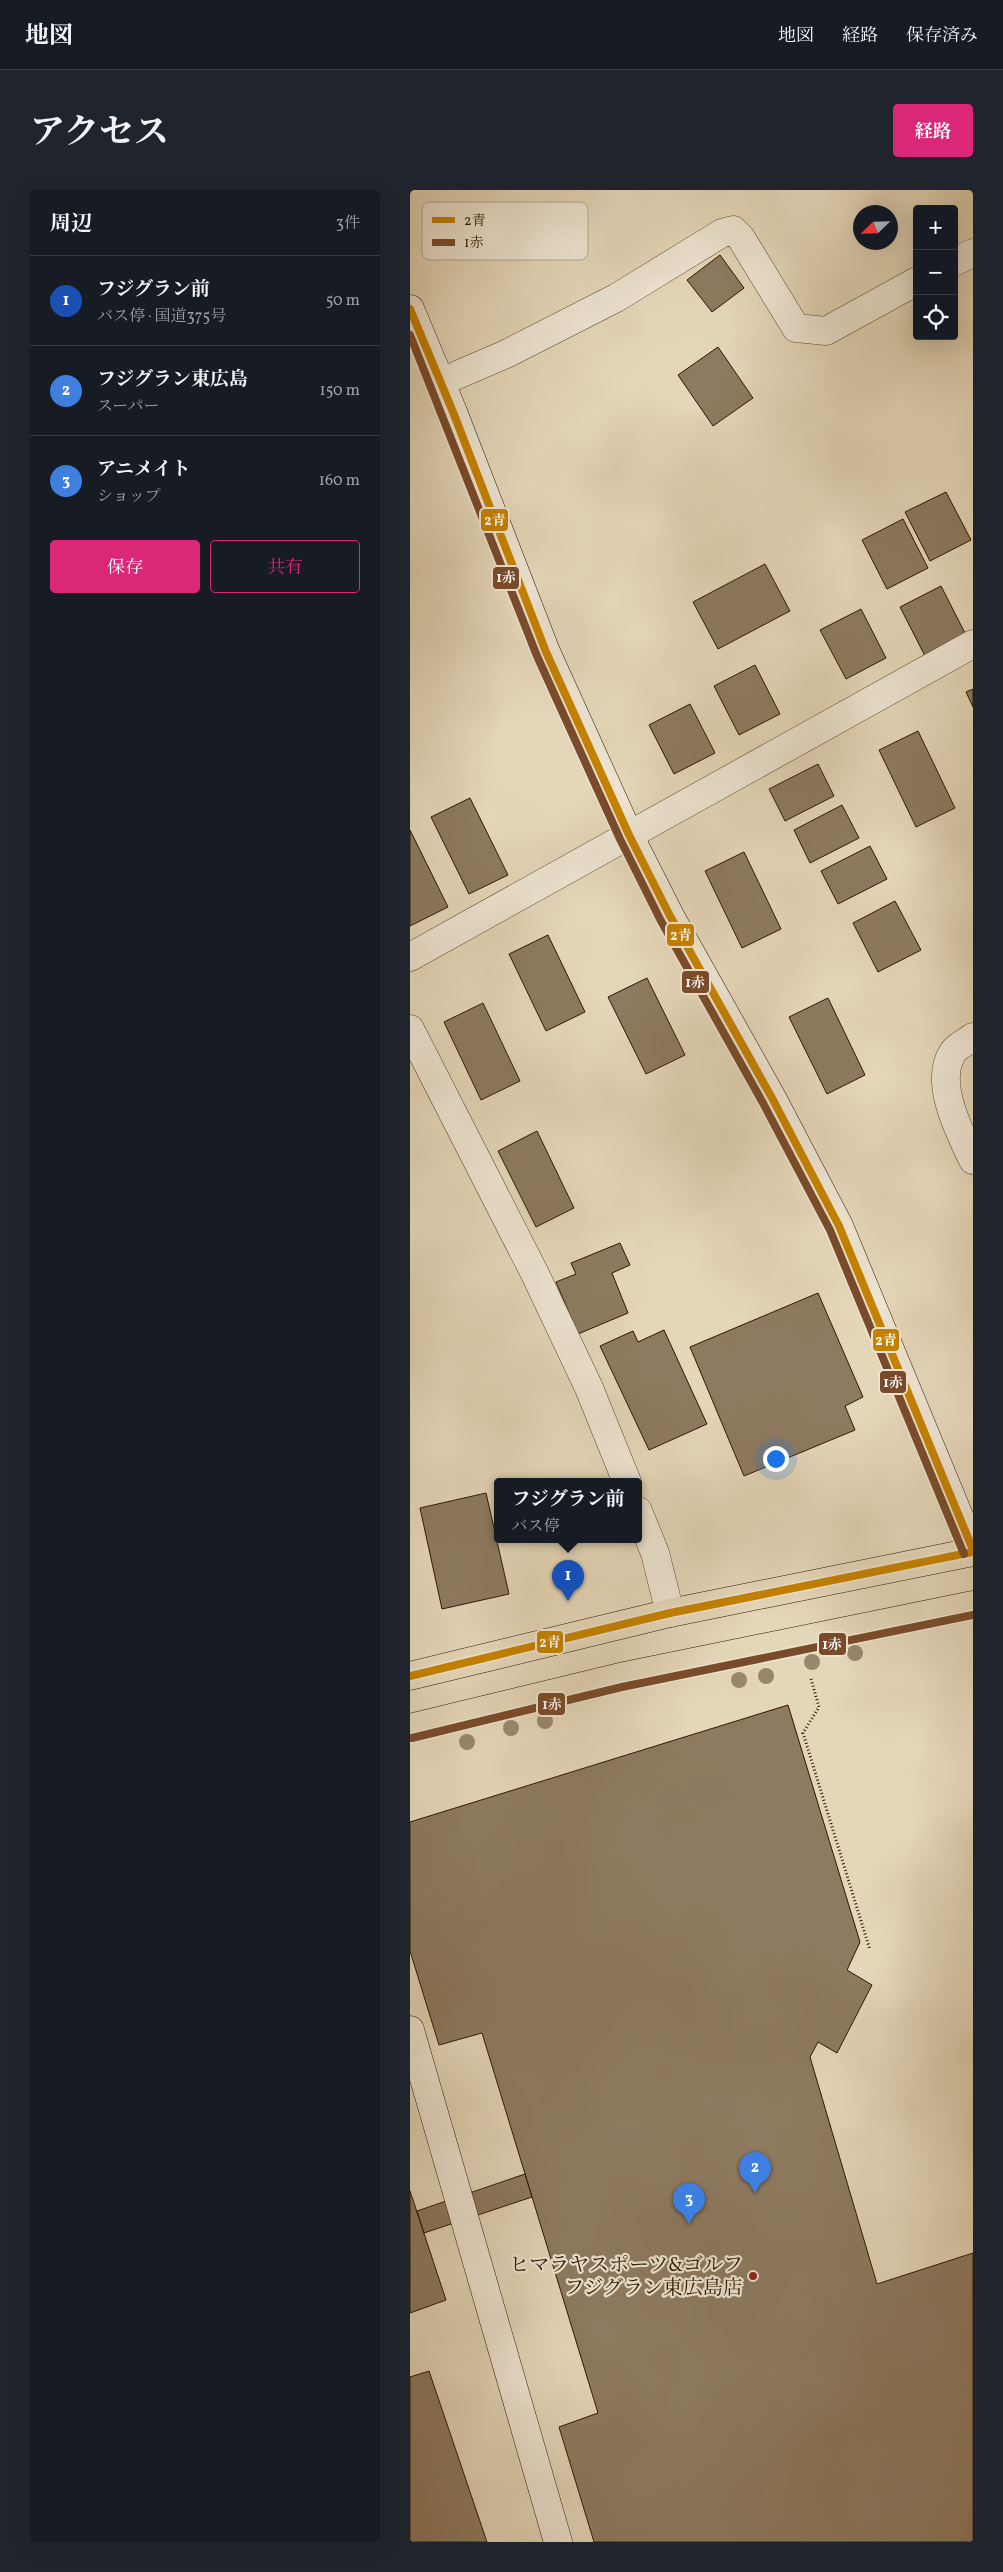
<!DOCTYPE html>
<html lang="ja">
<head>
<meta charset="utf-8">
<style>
	body { margin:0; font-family:Vollkorn,"Noto Serif JP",serif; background:#20242c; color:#f1f3f6 }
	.controls { position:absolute; right:15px; top:15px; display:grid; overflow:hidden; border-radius:5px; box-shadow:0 5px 20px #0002 }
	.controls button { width:45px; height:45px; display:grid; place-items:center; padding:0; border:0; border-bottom:1px solid #363941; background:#171b24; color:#f1f3f6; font:25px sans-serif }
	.compass { position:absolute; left:443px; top:15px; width:45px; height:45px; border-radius:50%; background:#171b24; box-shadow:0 5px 20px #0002; rotate:247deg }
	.you { position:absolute; left:365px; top:1268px; width:18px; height:18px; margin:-12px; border:4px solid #fff; border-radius:50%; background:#1a73e8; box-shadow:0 0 0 8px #1a73e833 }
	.badge { display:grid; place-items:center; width:32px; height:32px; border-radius:50%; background:#db2777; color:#fff; font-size:16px; font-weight:700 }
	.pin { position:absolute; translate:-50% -41px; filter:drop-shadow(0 1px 2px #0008) }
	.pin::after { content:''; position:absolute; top:26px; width:18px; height:15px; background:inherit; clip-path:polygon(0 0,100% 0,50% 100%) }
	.popup { position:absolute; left:84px; top:1288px; width:148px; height:65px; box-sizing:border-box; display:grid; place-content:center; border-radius:5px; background:#171b24; filter:drop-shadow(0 1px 4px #0005); font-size:16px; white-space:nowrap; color:#9ea1a6 }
	.popup b { font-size:19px; color:#f1f3f6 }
	.popup::after { content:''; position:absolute; left:50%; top:100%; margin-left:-10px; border:10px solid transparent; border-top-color:#171b24 }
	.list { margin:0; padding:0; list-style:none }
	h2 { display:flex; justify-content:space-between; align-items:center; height:65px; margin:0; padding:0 20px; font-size:21px }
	h2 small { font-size:16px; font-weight:400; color:#9ea1a6 }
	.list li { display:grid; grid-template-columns:32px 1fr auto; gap:15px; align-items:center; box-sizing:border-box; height:90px; padding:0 20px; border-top:1px solid #363941 }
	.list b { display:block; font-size:19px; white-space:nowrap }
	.list p { margin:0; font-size:16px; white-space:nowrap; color:#9ea1a6 }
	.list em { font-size:16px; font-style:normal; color:#9ea1a6 }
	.actions { display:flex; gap:10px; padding:15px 20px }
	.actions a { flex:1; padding:11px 0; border:1px solid #db2777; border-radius:5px; text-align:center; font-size:18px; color:#db2777 }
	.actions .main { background:#db2777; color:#fff }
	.icon { flex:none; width:28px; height:28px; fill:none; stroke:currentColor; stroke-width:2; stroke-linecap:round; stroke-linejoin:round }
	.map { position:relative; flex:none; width:563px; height:2352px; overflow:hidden; border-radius:5px }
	header { display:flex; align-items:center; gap:30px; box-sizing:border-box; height:70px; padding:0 25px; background:#171b24; border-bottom:1px solid #363941 }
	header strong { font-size:24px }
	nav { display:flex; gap:28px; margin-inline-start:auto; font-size:18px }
	.intro { display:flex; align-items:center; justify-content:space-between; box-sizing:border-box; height:120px; padding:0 30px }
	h1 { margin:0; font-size:35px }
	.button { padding:12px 22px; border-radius:5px; background:#db2777; color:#fff; font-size:18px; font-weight:700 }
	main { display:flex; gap:30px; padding:0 30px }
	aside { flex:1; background:#171b24; border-radius:5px; box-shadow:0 5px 20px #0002 }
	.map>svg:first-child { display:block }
	.building { fill:#8d7a60; stroke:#2f1600 }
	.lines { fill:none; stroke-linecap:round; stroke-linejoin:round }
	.street-casing { stroke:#5c462e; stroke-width:29 }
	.secondary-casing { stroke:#2f1600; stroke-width:29 }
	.highway-casing { stroke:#2f1600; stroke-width:29 }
	.path { stroke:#2f1600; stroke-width:3; stroke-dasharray:1 2.5; stroke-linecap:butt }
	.street { stroke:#ede4d1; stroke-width:28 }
	.secondary { stroke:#ede4d1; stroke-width:28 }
	.highway { stroke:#e4d6b8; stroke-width:28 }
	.bus-1-casing { stroke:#ede4d1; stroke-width:11 }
	.bus-2-casing { stroke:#ede4d1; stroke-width:11 }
	.bus-1 { stroke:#c58200; stroke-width:8 }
	.bus-2 { stroke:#7a4b2a; stroke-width:8 }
	.tree { fill:#99876c }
	.poi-dot { fill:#8f2418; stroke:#ede4d1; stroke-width:2 }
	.labels { text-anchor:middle; stroke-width:4.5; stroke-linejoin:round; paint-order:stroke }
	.poi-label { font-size:20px; fill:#2f1600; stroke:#ede4d1; text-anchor:end }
	.key { fill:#ede4d1; stroke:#b4a692; stroke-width:1 }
	.key-label { font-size:14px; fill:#2f1600 }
	.line-badge { stroke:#ede4d1; stroke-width:2 }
	.badge-label { font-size:14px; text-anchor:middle; font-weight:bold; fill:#fff }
</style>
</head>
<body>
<header>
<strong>地図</strong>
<nav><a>地図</a><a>経路</a><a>保存済み</a></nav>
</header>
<div class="intro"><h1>アクセス</h1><a class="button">経路</a></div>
<main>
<aside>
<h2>周辺<small>3件</small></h2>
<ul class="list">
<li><span class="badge" style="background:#1a4fb4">1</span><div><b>フジグラン前</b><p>バス停 · 国道375号</p></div><em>50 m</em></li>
<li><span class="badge" style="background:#3f7fe0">2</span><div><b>フジグラン東広島</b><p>スーパー</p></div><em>150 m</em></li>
<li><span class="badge" style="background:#3f7fe0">3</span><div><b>アニメイト</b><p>ショップ</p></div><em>160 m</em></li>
</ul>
<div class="actions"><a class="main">保存</a><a>共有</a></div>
</aside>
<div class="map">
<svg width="563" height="2352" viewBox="0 0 563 2352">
	<rect width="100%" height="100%" fill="#e4d6b8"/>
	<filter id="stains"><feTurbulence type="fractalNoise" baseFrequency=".004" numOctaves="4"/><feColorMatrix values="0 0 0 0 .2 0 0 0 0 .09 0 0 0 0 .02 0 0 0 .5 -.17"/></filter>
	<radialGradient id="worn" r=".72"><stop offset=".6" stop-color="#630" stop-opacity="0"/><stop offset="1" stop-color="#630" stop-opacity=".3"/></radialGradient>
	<path class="building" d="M310 65 334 98 302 122 277 90Z
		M308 157 343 208 303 236 268 185Z
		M536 302 561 350 520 371 495 322Z
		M493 329 518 378 477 399 452 350Z
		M355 374 380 421 308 459 283 412Z
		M531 396 556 445 515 466 490 417Z
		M451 419 476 468 436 489 410 440Z
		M345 475 370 524 329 545 304 496Z
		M563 499V517L556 502Z
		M280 514 305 563 264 584 239 535Z
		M508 541 545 618 506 637 469 560Z
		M408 574 424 606 375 631 359 599Z
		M60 608 98 685 59 704 21 627Z
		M432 615 449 648 400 673 384 640Z
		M0 640 38 717 0 736Z
		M460 656 477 689 428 714 411 681Z
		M334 662 371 739 332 758 295 681Z
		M485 711 511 760 468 782 443 733Z
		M138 745 175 822 136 841 99 764Z
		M237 788 275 865 236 884 198 807Z
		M418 808 455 885 417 904 379 827Z
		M73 813 110 891 71 910 34 832Z
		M127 941 164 1018 126 1037 88 961Z
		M210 1053 220 1075 202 1083 218 1123 168 1144 146 1092 166 1084 161 1073Z
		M408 1103 453 1207 435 1216 445 1240 334 1286 280 1157Z
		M254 1140 297 1234 239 1260 190 1156 223 1141 228 1152Z
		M76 1303 99 1404 32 1419 10 1318Z
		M378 1515 450 1752 437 1780 462 1795 427 1863 408 1852 400 1867 467 2094 563 2063V2352H184L149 2237 188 2223 72 1843 29 1855 0 1761V1632Z
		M115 1984 122 2007 14 2043 7 2021Z
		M0 2001 36 2110 0 2123Z
		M19 2181 77 2352H0V2187Z"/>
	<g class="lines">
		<g class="street-casing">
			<path id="street" d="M544 72 563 63
				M31 192 96 164 206 108 312 43 323 40 331 48 386 138 416 141 507 91
				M0 767 563 454
				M0 839 125 1084 179 1198 217 1292
				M563 847C557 852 545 857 542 864 524 893 550 943 563 970
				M228 1321 245 1363 260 1423"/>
		</g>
		<g class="secondary-casing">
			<path id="secondary" d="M0 119 43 222 136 462 219 645 260 726 362 908 429 1036 563 1360
				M0 1840 148 2352"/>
		</g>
		<g class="highway-casing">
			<path id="highway" d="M0 1486 260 1423 563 1362
				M0 1538 210 1487 563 1415"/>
		</g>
		<path class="path" d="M401 1489 409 1517 393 1543 460 1760"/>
		<use href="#street" class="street"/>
		<use href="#secondary" class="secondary"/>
		<use href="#highway" class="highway"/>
		<g class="bus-1-casing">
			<path id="bus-1" d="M0 119 43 222 136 462 219 645 260 726 362 908 429 1036 563 1360
				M0 1486 260 1423 563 1362"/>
		</g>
		<g class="bus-2-casing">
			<path id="bus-2" d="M0 145 127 466 210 649 251 731 353 913 420 1040 554 1364
				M2 1548 212 1497 563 1425"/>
		</g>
		<use href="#bus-1" class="bus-1"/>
		<use href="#bus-2" class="bus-2"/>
	</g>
	<g class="tree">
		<circle cx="445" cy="1463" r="8"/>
		<circle cx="402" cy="1472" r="8"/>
		<circle cx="356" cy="1486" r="8"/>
		<circle cx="329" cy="1490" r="8"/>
		<circle cx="135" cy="1531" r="8"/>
		<circle cx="101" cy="1538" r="8"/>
		<circle cx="57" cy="1552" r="8"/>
	</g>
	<circle class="poi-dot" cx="343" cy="2086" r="5"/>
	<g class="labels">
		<g class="poi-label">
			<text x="333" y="2081">ヒマラヤスポーツ&amp;ゴルフ<tspan x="333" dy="23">フジグラン東広島店</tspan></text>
		</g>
	</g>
	<rect x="12" y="12" width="166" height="58" rx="8" class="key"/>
	<rect x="22" y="27" width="23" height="6" fill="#c58200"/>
	<rect x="22" y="49" width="23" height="7" fill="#7a4b2a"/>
	<g class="key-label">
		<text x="54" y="35">2青</text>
		<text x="54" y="57">1赤</text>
	</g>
	<g class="line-badge">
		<rect x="70" y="318" width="29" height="24" rx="5" fill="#c58200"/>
		<rect x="82" y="376" width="28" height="24" rx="5" fill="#7a4b2a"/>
		<rect x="256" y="733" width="29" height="24" rx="5" fill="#c58200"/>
		<rect x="271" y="780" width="29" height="24" rx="5" fill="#7a4b2a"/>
		<rect x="462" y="1138" width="28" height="24" rx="5" fill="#c58200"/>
		<rect x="469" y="1180" width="28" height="24" rx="5" fill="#7a4b2a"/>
		<rect x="126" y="1440" width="28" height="24" rx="5" fill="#c58200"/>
		<rect x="408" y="1442" width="29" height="24" rx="5" fill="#7a4b2a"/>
		<rect x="127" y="1502" width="29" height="24" rx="5" fill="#7a4b2a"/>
	</g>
	<g class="badge-label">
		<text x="85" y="335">2青</text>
		<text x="96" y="392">1赤</text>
		<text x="271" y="750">2青</text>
		<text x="285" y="797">1赤</text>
		<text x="476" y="1155">2青</text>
		<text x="483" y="1197">1赤</text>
		<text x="140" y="1457">2青</text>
		<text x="422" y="1459">1赤</text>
		<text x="142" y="1519">1赤</text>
	</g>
	<rect width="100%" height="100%" filter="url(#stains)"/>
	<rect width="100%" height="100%" fill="url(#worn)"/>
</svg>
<div class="controls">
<button>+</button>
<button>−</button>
<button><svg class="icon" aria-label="locate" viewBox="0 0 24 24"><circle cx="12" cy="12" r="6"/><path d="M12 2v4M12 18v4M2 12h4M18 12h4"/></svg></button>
</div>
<svg class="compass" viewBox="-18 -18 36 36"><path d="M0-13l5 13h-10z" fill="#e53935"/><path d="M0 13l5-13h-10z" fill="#9ea1a6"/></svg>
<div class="you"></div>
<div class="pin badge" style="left:158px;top:1411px;background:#1a4fb4">1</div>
<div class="popup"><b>フジグラン前</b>バス停</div>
<div class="pin badge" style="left:345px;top:2003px;background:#3f7fe0">2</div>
<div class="pin badge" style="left:279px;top:2034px;background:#3f7fe0">3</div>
</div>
</main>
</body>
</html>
